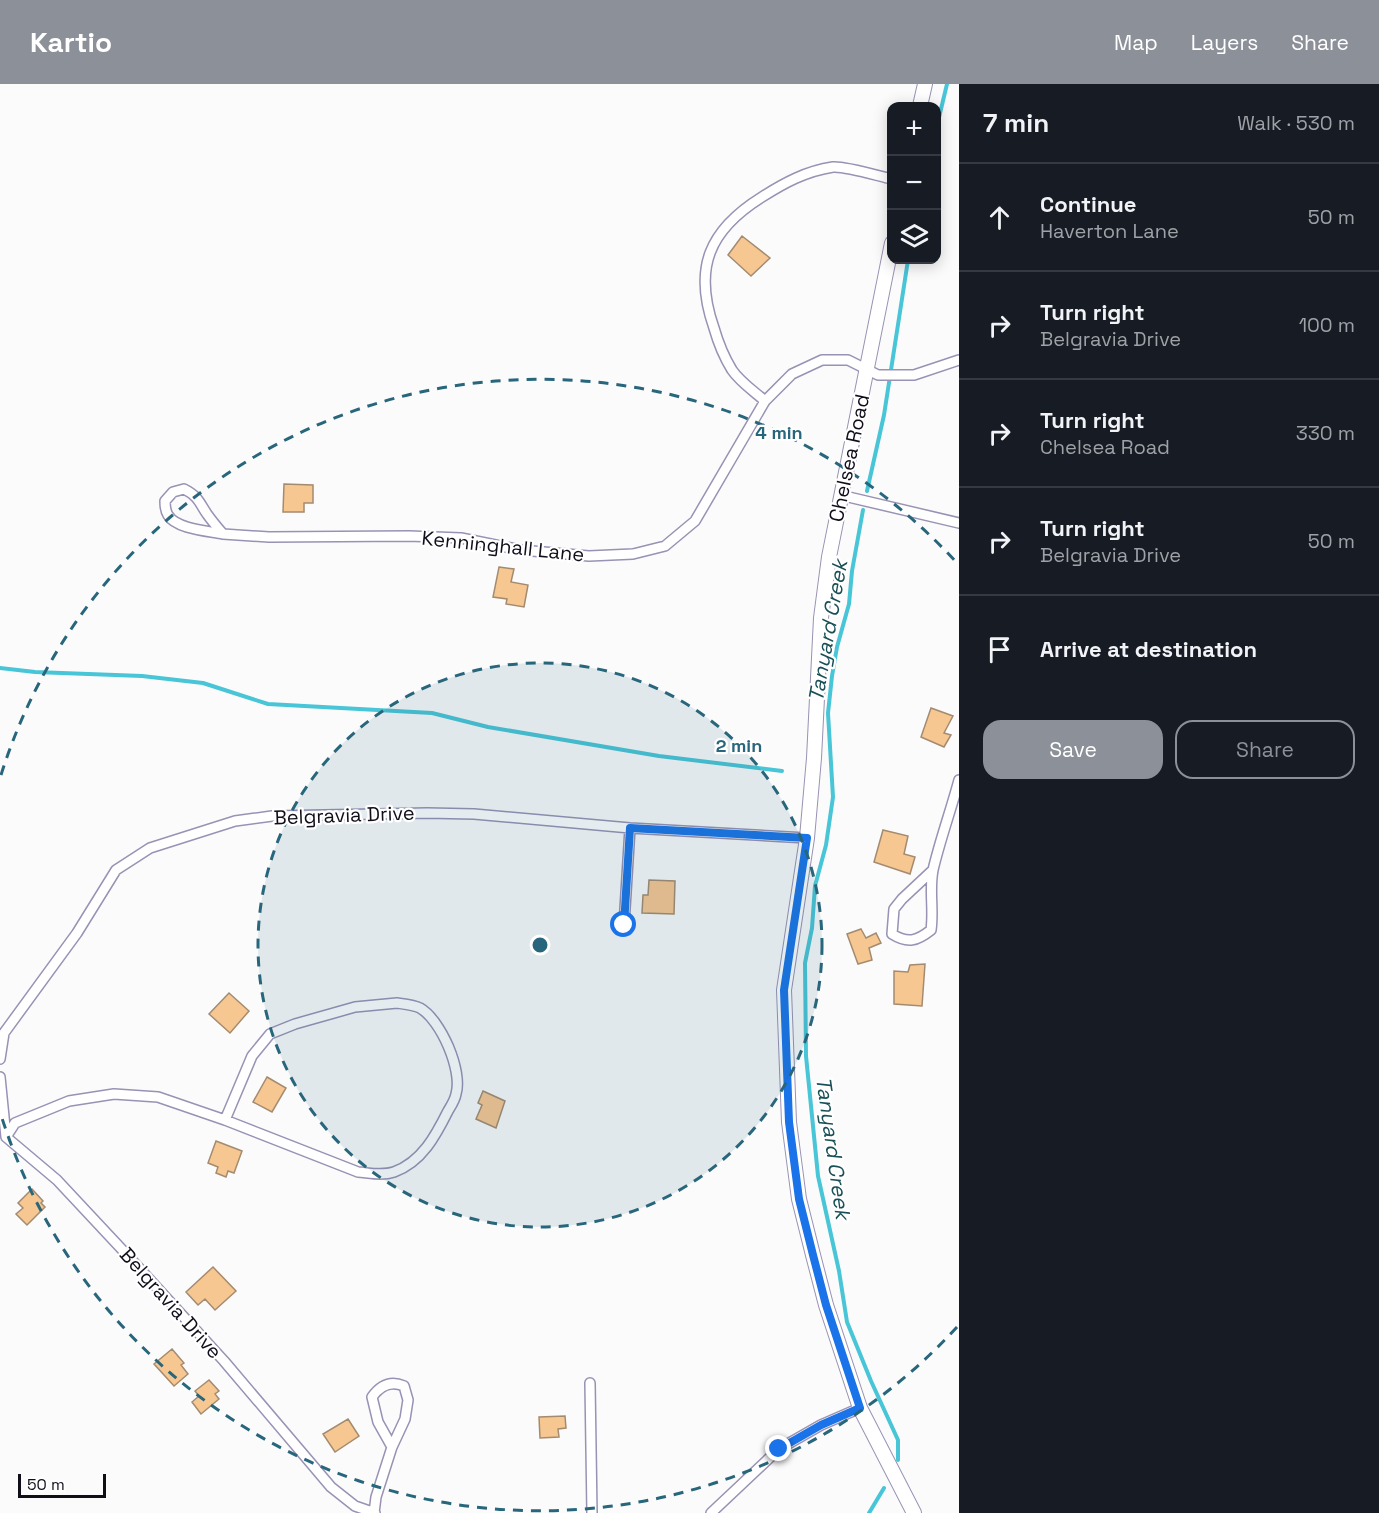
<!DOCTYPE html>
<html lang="en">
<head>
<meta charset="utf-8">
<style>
	body { margin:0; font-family:"Space Grotesk",sans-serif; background:#20242c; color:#f1f3f6 }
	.controls { position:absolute; right:18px; top:18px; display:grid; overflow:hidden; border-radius:12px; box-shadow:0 3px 15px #0003 }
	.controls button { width:54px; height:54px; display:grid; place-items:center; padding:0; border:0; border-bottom:2px solid #363941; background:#171b24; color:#f1f3f6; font:30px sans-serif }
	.scale { position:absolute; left:18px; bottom:15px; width:88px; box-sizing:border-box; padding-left:6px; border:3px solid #110e1a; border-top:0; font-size:16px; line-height:21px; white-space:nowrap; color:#110e1a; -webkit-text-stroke:4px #fff; paint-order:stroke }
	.stop { position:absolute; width:18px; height:18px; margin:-14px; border:4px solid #1a73e8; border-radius:50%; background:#fff }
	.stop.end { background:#1a73e8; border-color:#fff; box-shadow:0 2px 6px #0008 }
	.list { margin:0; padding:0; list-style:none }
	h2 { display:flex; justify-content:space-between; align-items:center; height:78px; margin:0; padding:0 24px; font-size:26px }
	h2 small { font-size:20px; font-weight:400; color:#9ea1a6 }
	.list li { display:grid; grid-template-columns:39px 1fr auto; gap:18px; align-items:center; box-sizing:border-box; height:108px; padding:0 24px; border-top:2px solid #363941 }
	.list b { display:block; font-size:22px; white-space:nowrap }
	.list p { margin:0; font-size:20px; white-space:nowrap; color:#9ea1a6 }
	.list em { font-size:20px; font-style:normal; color:#9ea1a6 }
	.actions { display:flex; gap:12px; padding:18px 24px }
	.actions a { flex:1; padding:14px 0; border:2px solid #8c9099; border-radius:18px; text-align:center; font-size:21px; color:#8c9099 }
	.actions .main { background:#8c9099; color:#fff }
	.icon { flex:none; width:33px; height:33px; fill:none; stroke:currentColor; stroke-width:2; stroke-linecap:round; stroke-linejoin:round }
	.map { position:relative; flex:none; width:959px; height:1429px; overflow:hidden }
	header { display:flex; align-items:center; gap:36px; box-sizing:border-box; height:84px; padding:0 30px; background:#8c9099; color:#fff }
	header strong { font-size:28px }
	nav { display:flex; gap:33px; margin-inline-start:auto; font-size:21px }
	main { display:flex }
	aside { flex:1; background:#171b24 }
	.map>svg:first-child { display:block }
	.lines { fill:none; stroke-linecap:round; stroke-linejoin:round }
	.stream { stroke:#48c5d7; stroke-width:4 }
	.building { fill:#f7c791; stroke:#a48b70; stroke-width:1.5 }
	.street-casing { stroke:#9992b4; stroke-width:12 }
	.secondary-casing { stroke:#9992b4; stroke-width:16 }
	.street { stroke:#fff; stroke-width:9 }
	.secondary { stroke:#fff; stroke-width:14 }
	.route { stroke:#1a73e8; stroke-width:8 }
	.ring { fill:none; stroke:#28667c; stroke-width:3; stroke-dasharray:10 8 }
	.labels { text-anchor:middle; stroke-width:4.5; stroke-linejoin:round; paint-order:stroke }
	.street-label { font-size:20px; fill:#110e1a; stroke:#fff }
	.water-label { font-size:21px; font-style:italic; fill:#194f56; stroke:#fff }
	.centre { fill:#28667c; stroke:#fff; stroke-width:3 }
	.ring-label { font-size:18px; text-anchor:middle; font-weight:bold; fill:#28667c; stroke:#fff; stroke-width:4.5; stroke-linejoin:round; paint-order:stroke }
</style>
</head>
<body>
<header>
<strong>Kartio</strong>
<nav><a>Map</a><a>Layers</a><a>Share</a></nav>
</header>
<main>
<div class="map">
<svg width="959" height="1429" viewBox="0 0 959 1429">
	<rect width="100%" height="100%" fill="#fbfbfb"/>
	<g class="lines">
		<path class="stream" d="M936 46 947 0
			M867 407 884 331 908 176
			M863 426 852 487 849 520 837 563 832 592 828 629 833 713 826 761 815 802 812 844 805 879 806 972 818 1092 839 1187 847 1238 871 1297 898 1356V1376
			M0 584 35 588 142 592 203 599 268 620 432 629 488 643 659 672 782 687
			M869 1429 884 1404"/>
	</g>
	<path class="building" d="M742 152 770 174 751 192 728 171Z
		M284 400 313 401V419H304V428H283Z
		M499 483 514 485 511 498 528 501 524 523 506 520 507 515 493 513Z
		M931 624 953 632 944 649 951 651 944 663 921 653Z
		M883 746 908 752 904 770 915 773 910 790 874 778Z
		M649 796 675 797 674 830 642 829 643 811H648Z
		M861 845 866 854 876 849 881 859 869 864 872 876 858 880 847 850Z
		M925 880 922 922 894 920V887L908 888 910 881Z
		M229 909 249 927 230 949 209 930Z
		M267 993 286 1004 272 1028 253 1018Z
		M483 1007 505 1017 496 1044 476 1035 482 1021 478 1019Z
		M216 1057 242 1067 234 1089 228 1087 226 1093 216 1089 218 1083 208 1079Z
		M32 1105 43 1117 41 1119 45 1123 27 1141 16 1130 23 1124 18 1119Z
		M213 1183 236 1207 215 1226 205 1215 198 1221 186 1208Z
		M172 1265 184 1279 181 1281 188 1290 174 1302 154 1280Z
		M209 1296 219 1307 215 1310 219 1315 201 1330 192 1318 199 1312 195 1307Z
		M565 1332 566 1344 558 1345 559 1353 540 1354 539 1333Z
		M348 1335 359 1352 335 1368 323 1350Z"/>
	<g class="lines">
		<g class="street-casing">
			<path id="street" d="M765 317C755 308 740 298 732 286 724 273 718 258 714 244 693 184 709 146 762 113 784 99 806 87 833 83 846 82 878 92 892 95
				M840 411 959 439
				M223 450C208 447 176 445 168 431 166 428 165 421 165 417L173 408 184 405C198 412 199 418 207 430 212 437 217 443 223 450L269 453 409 452 461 454 521 466 589 472 633 470 665 462 695 437 765 317 792 290 822 276H848L878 291H914L959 276
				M933 786 902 815 894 825 892 850C908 860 917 857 931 846 934 826 929 806 933 786 940 756 951 726 959 696
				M624 841 630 744
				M397 919C404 920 414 921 420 924 441 936 463 987 456 1010 455 1016 451 1022 448 1027 436 1051 422 1078 394 1088 382 1092 370 1089 358 1088L225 1036 252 972 270 950 295 940 355 923Z
				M0 975 4 949 77 849 116 786 150 764 235 737 272 732 427 729 474 730 630 744 807 754
				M0 993 6 1053 57 1096 129 1173 224 1277 331 1403 355 1422 375 1429
				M6 1053 15 1039 69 1017 114 1010 158 1013 225 1036
				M590 1299 592 1429
				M374 1429 376 1413 392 1363 405 1335 408 1316 404 1302C390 1296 380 1302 372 1313L378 1338 392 1363
				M711 1429 779 1365 821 1341 860 1324"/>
		</g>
		<g class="secondary-casing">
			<path id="secondary" d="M920 22 925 0
				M892 159 829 473 821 534 814 674 807 754 784 906 789 1038 799 1115 813 1171 826 1221 860 1324 914 1429"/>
		</g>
		<use href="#street" class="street"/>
		<use href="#secondary" class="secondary"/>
	</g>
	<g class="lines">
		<path class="route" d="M624 841 630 744 807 754 784 906 789 1038 799 1115 813 1171 826 1221 860 1324 821 1341 779 1365"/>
	</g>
	<circle cx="540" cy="861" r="282" fill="#28667c" fill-opacity=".12"/>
	<g class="ring">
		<circle cx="540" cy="861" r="282"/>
		<path d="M957 1243A565 565 0 0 1 1 1031M1 691A565 565 0 0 1 957 479"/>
	</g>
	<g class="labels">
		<g class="street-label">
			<text transform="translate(849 374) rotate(-78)" y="7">Chelsea Road</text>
			<text transform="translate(503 462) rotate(6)" y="7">Kenninghall Lane</text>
			<text transform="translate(344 731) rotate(-2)" y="7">Belgravia Drive</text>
			<text transform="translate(171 1219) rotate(48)" y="7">Belgravia Drive</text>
		</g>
		<g class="water-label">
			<text transform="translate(828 547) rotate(-80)" y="7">Tanyard Creek</text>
			<text transform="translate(833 1064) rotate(82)" y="7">Tanyard Creek</text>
		</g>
	</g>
	<circle cx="540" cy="861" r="9" class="centre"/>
	<g class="ring-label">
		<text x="779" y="355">4 min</text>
		<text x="739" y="668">2 min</text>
	</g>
</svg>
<div class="controls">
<button>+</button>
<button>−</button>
<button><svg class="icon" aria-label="layers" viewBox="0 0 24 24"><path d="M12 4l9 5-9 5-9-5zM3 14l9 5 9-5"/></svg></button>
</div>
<div class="scale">50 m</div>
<div class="stop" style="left:624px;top:841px"></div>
<div class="stop end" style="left:779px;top:1365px"></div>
</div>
<aside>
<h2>7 min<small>Walk · 530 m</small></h2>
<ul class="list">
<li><svg class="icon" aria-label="ahead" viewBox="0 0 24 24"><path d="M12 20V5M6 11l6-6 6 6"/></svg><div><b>Continue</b><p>Haverton Lane</p></div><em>50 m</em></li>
<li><svg class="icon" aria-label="right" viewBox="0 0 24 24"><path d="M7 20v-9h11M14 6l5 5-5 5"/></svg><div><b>Turn right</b><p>Belgravia Drive</p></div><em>100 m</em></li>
<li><svg class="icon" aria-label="right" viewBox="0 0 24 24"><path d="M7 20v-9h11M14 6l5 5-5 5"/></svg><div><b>Turn right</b><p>Chelsea Road</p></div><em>330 m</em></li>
<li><svg class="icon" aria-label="right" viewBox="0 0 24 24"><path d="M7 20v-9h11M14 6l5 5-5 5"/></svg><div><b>Turn right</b><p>Belgravia Drive</p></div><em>50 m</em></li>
<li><svg class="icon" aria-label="arrive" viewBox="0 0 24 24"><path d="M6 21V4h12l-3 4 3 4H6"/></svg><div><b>Arrive at destination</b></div></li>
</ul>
<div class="actions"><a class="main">Save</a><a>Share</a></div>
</aside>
</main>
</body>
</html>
